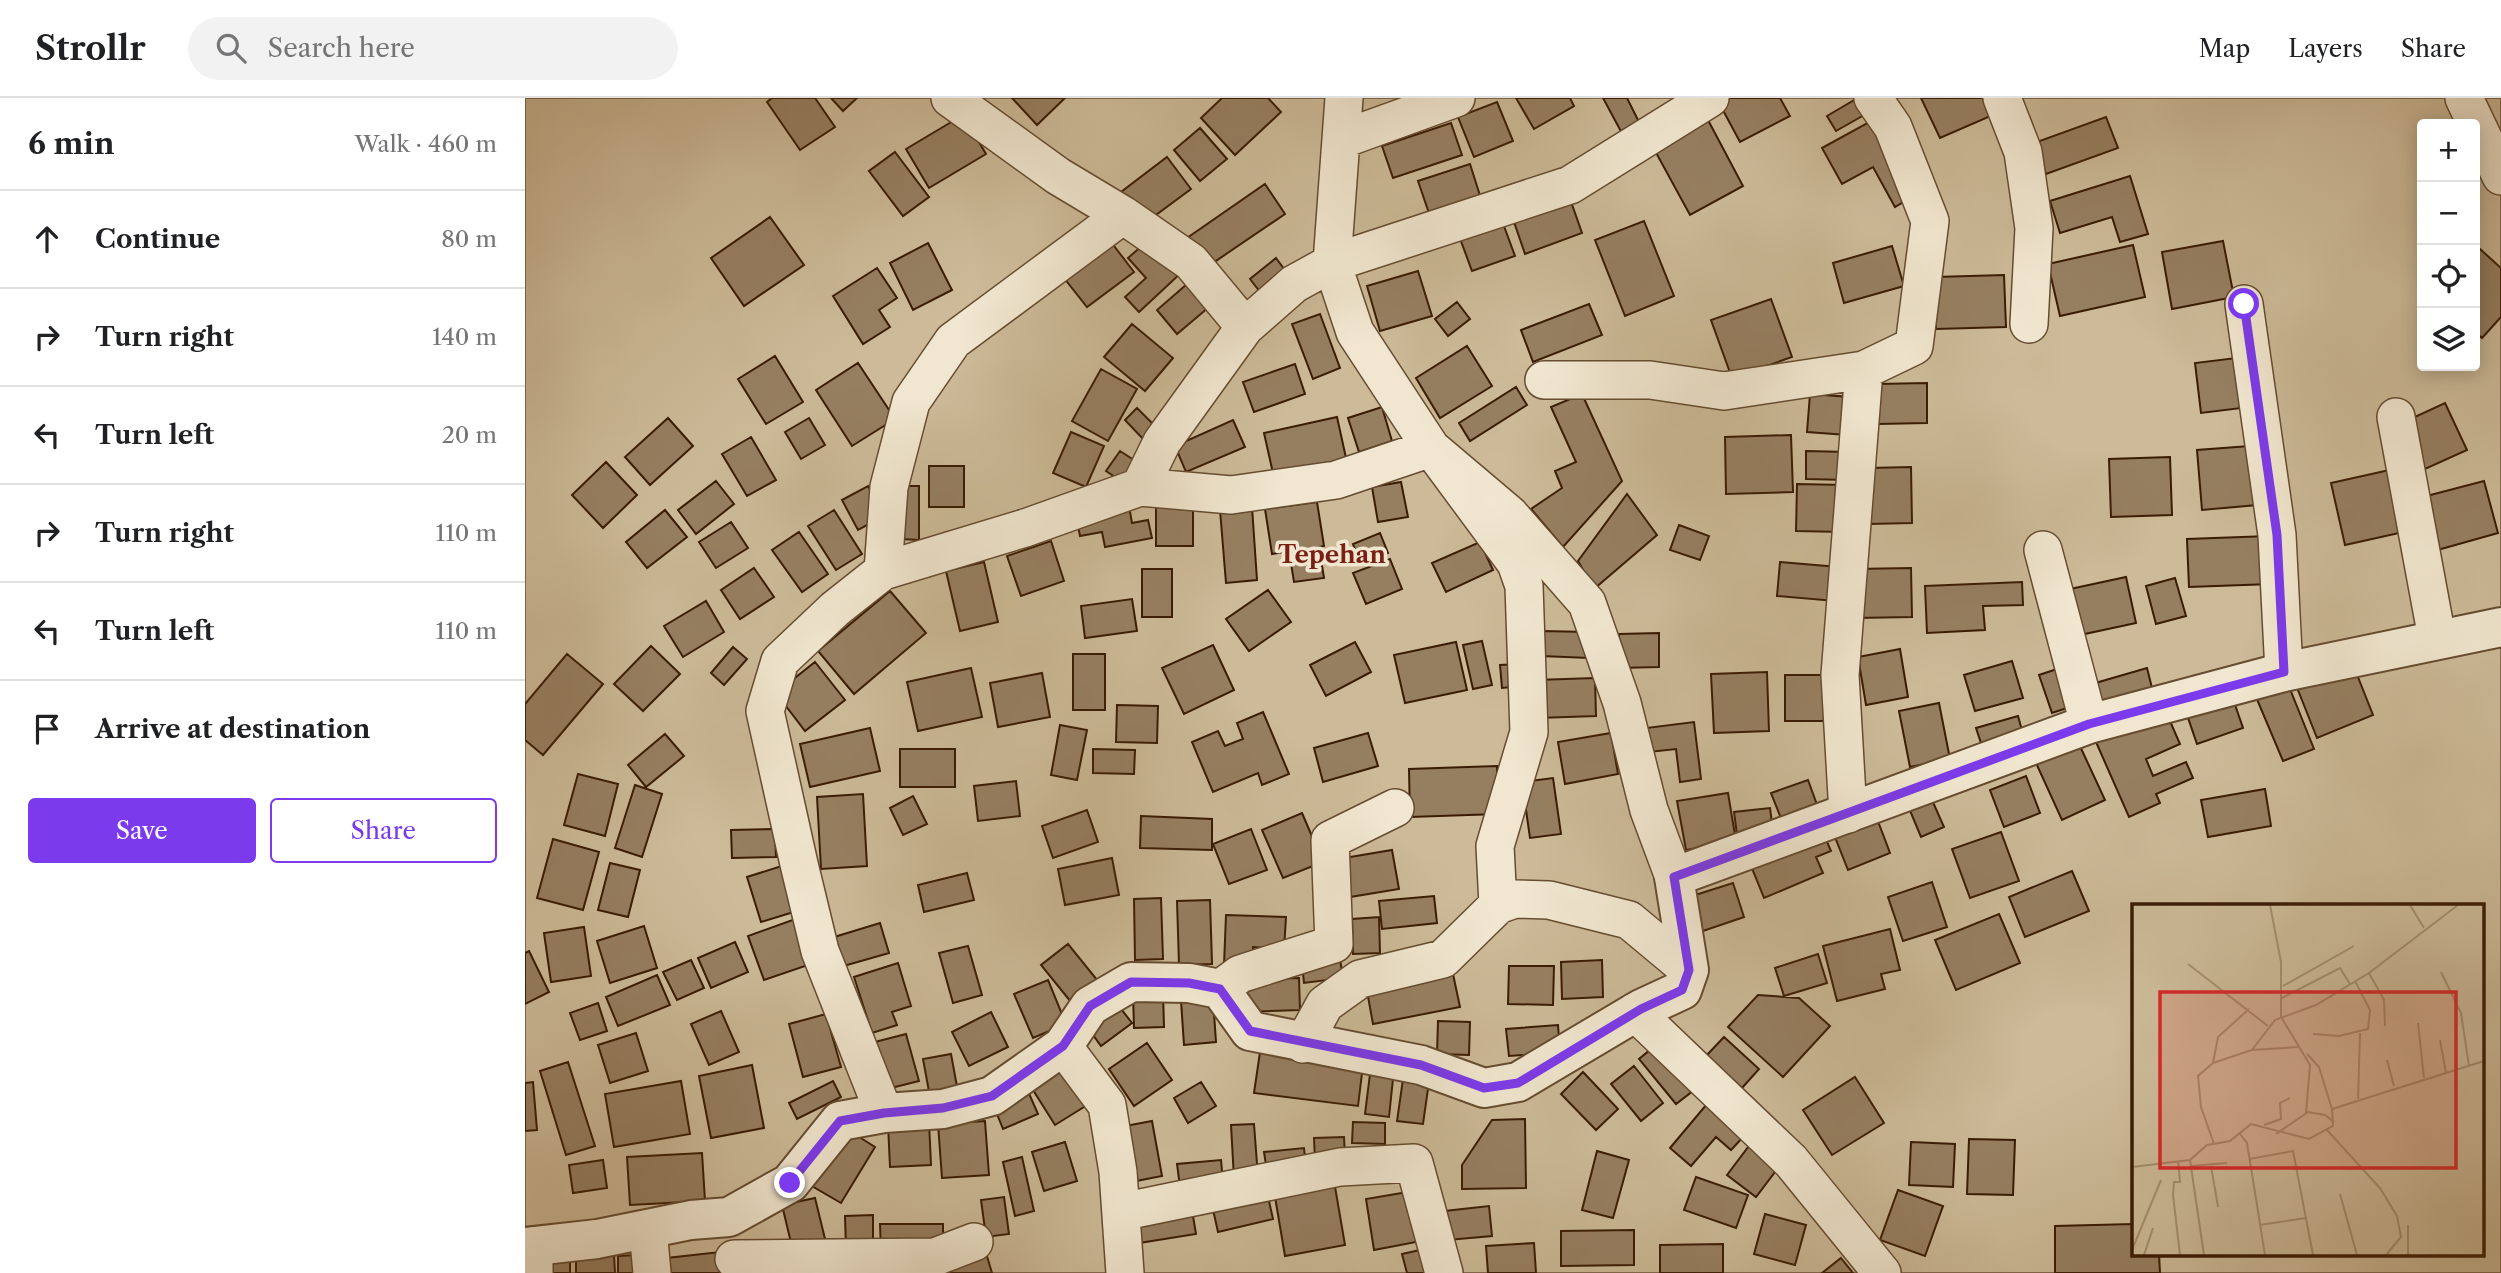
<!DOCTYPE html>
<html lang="en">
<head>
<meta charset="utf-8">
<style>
	body { margin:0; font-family:"Libre Caslon Text",serif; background:#f2f2f2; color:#202124 }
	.controls { position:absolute; right:21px; top:21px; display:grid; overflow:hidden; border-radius:7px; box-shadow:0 4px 18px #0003 }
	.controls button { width:63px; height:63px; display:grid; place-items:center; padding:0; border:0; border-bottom:2px solid #e0e0e0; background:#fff; color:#202124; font:35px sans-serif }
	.stop { position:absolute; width:21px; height:21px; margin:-16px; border:5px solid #7c3aed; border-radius:50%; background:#fff }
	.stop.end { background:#7c3aed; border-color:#fff; box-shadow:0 2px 7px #0008 }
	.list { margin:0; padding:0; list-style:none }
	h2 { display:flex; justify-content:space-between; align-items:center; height:91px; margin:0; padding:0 28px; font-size:30px }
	h2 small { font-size:23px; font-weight:400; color:#757577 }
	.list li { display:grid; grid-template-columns:46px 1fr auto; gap:21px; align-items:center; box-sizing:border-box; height:98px; padding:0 28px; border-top:2px solid #e0e0e0 }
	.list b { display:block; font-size:26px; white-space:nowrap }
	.list em { font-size:23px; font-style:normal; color:#757577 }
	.actions { display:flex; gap:14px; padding:21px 28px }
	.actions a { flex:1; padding:16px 0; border:2px solid #7c3aed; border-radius:7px; text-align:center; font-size:24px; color:#7c3aed }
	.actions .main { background:#7c3aed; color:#fff }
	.icon { flex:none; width:38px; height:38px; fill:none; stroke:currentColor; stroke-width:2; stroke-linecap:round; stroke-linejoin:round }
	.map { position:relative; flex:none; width:1976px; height:1175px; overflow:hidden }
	header { display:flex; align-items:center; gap:42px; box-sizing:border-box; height:98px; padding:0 35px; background:#fff; border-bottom:2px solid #e0e0e0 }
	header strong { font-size:33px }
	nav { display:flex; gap:38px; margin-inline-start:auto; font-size:24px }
	.search { width:490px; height:63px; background:#f2f2f2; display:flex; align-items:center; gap:18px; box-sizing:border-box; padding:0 24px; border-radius:38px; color:#757577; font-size:26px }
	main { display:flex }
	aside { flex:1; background:#fff }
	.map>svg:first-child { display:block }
	.green { fill:#ccba98; stroke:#836b4e; stroke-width:2; fill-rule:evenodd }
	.building { fill:#967f61; stroke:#3a1c04; stroke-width:2 }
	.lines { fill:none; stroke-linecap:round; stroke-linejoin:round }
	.minor-casing { stroke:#664c30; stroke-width:40 }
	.tertiary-casing { stroke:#664c30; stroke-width:42 }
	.minor { stroke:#f1e7d0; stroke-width:37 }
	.tertiary { stroke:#f1e7d0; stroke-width:38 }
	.route { stroke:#7c3aed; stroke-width:9 }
	.labels { text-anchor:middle; stroke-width:7; stroke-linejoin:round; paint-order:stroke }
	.quarter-label { font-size:24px; font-weight:bold; fill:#7a1f14; stroke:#f1e7d0 }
	.inset-road { fill:none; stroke:#a48e6f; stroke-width:2 }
	.view { fill:#d62828; fill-opacity:0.15; stroke:#d62828; stroke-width:3.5 }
	.inset-edge { fill:none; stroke:#3a1c04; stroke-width:3.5 }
</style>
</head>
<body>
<header>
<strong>Strollr</strong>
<div class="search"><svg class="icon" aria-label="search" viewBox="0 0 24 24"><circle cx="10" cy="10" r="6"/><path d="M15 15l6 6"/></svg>Search here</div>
<nav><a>Map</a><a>Layers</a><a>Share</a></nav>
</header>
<main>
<aside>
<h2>6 min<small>Walk · 460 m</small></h2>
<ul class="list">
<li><svg class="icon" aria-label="ahead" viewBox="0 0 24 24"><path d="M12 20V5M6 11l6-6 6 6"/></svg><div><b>Continue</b></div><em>80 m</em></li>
<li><svg class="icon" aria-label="right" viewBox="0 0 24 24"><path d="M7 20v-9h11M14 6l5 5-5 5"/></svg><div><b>Turn right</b></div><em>140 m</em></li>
<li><svg class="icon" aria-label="left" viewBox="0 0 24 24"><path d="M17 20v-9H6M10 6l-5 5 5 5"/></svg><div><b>Turn left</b></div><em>20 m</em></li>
<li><svg class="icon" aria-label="right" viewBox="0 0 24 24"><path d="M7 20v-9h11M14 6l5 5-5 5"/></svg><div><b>Turn right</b></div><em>110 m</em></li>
<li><svg class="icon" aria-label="left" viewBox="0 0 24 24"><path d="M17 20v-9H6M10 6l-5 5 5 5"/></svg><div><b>Turn left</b></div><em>110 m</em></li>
<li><svg class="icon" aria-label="arrive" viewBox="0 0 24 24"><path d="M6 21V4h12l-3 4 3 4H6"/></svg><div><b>Arrive at destination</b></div></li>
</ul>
<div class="actions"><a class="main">Save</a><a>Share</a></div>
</aside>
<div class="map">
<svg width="1976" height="1175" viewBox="0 0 1976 1175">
	<rect width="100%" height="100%" fill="#eadab6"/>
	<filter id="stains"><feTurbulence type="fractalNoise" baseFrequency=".00286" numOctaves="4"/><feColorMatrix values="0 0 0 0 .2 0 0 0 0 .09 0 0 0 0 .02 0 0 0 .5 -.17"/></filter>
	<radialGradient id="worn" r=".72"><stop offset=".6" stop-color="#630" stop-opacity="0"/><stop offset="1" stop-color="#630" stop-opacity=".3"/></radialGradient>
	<path class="green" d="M0 0H1976V1175H0ZM1897 26H1950V268H1897ZM1608 808H1957V1156H1608Z"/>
	<path class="building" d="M247 0H290L310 29 275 52 242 4Z
		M306 0H332L318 13Z
		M487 0H540L512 27Z
		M697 0H743L756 14 710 57 676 20Z
		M991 0H1045L1049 8 1009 31Z
		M1078 0H1102L1117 30 1099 39Z
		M1199 0H1255L1265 18 1215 44 1193 3Z
		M1396 0H1471L1477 13 1415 40Z
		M1331 1 1341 16 1311 33 1302 18Z
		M972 4 988 43 949 59 933 19Z
		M438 17 461 56 404 90 381 51Z
		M1581 19 1593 50 1521 76 1509 45Z
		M1183 22 1218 88 1165 117 1129 51Z
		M1346 23 1388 98 1370 109 1348 69 1317 86 1297 50Z
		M926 25 937 57 868 80 857 48Z
		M675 30 702 61 675 83 649 52Z
		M370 54 404 99 378 118 344 73Z
		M642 59 666 91 620 125 596 94Z
		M945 66 958 107 907 124 893 83Z
		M1605 78 1623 136 1595 144 1587 119 1535 135 1525 103Z
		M740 86 760 116 682 169 662 140Z
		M1044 98 1057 135 1000 156 987 118Z
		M245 119 279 167 219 208 186 160Z
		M976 120 990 158 947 173 933 135Z
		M1119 123 1149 198 1100 218 1070 142Z
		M626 140 657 174 614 214 600 199 621 180 603 160Z
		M1698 143 1709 199 1647 211 1637 154Z
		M586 144 609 174 562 209 539 180Z
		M403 145 427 192 388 212 365 165Z
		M1608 147 1620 199 1535 218 1523 166Z
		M1367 148 1379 188 1319 205 1308 165Z
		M1955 151 1976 170V219L1957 240 1950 234V157Z
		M751 160 765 179 739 199 725 181Z
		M352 170 372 200 354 212 365 229 338 246 308 198Z
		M893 173 907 218 855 233 842 188Z
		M1479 177 1481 229 1411 231 1410 179Z
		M669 180 690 204 652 236 632 212Z
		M1246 201 1267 259 1207 280 1186 222Z
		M932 204 945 221 923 238 910 221Z
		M1064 206 1077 237 1008 264 996 232Z
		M795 216 815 270 788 281 767 226Z
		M607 226 648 260 620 293 579 259Z
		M942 248 967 288 915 320 891 280Z
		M250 258 278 304 241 326 213 281Z
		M1719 259 1725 309 1676 315 1670 265Z
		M333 265 370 321 327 348 291 292Z
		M770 266 780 296 729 314 718 284Z
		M576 271 612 291 583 343 547 323Z
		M1402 285V325L1352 326 1351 286Z
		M991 289 1002 307 945 343 934 325Z
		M1057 296 1097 383 1038 449 1006 411 1037 390 1030 373 1051 364 1026 309Z
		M1285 296 1325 299 1322 337 1282 334Z
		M1920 305 1942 352 1900 371 1879 324Z
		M857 309 867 343 834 354 823 320Z
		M612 310 633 331 620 343 600 322Z
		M812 319 823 369 750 384 739 335Z
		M143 320 168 348 125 387 100 359Z
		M284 320 300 347 276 361 260 334Z
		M708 322 720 349 661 374 650 348Z
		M546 334 579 348 561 389 528 375Z
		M1266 337 1268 394 1201 396 1200 339Z
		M226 339 251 382 222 398 197 356Z
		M1738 347 1743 406 1677 412 1672 352Z
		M595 353 612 364 599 385 581 373Z
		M1281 353 1323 354 1322 382 1281 381Z
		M1645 359 1647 417 1586 419 1584 361Z
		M81 364 112 397 78 430 47 397Z
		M404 368H439V409H404Z
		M1386 369 1387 425 1343 426V370Z
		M1869 371 1883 433 1820 447 1806 385Z
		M191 383 209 406 171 436 153 412Z
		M1959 383 1973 435 1909 453 1894 400Z
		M876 384 883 419 853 424 847 389Z
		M1272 386 1320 387 1319 434 1271 433Z
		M343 388 359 418 333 432 317 402Z
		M375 388H394V442L375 441Z
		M1102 396 1132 437 1069 491 1053 463Z
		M792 404 799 448 794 449 799 480 769 484 764 453 747 456 740 411Z
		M604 408 607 425 623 422 627 440 580 449 577 434 555 438 551 418Z
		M631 409H668V448H631Z
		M727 409 732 482 701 485 695 412Z
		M140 412 162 439 122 470 101 444Z
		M309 412 337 456 311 472 283 428Z
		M206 424 223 450 191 470 174 444Z
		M1154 427 1184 438 1175 462 1145 452Z
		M274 434 303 476 277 494 247 452Z
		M855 435 863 455 835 465 828 446Z
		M1744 438 1746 486 1664 489 1662 441Z
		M526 443 539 483 496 498 482 458Z
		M955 444 968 472 921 494 907 465Z
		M865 461 877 491 841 506 828 475Z
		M459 464 473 524 435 533 421 473Z
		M1255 464 1313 469 1310 503 1252 498Z
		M229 470 249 499 215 521 196 492Z
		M1386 470 1387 519 1330 520 1329 471Z
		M617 471H647V519H617Z
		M1601 479 1611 525 1555 537 1545 491Z
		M1650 480 1661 518 1631 526 1621 488Z
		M1497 484 1498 507 1458 508 1460 532 1402 535 1400 488Z
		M743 492 766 524 724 553 701 521Z
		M365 493 401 535 329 596 293 553Z
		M607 501 612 533 560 540 556 508Z
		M181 503 199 534 158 559 139 528Z
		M1016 533 1064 534V560L1016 558Z
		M1134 535V569L1094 570V536Z
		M957 543 967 587 948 591 938 547Z
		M830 544 846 574 801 598 785 567Z
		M931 544 942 592 880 605 869 557Z
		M688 547 709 592 659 616 637 570Z
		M126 548 155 576 118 613 89 586Z
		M208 549 222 561 199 587 186 575Z
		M1375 551 1383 599 1341 607 1333 559Z
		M42 556 78 586 18 657 0 642V606Z
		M548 556H580V612H548Z
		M1487 563 1498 600 1450 613 1439 577Z
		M290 564 320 602 280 633 251 595Z
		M1827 564 1848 617 1792 640 1771 587Z
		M994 566 996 588 977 590 975 567Z
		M1538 569 1551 607 1527 615 1514 577Z
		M446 570 457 619 393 633 382 584Z
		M1622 570 1627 590 1573 605 1567 586Z
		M1242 574 1244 633 1189 635 1186 576Z
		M517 575 525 619 473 629 465 585Z
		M1260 577H1304V623H1260Z
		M1070 580 1071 618 1013 620 1011 582Z
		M1763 586 1789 651 1758 663 1731 599Z
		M1707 598 1718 630 1672 646 1661 614Z
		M1414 605 1425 661 1385 669 1374 613Z
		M592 607 633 608 632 645 591 644Z
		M738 614 764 676 737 687 733 675 688 694 667 644 693 633 700 648 718 641 712 625Z
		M1641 614 1655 646 1621 661 1628 678 1661 664 1668 680 1631 696 1635 705 1604 719 1571 644Z
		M1493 618 1498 636 1457 648 1451 630Z
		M1169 624 1176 681 1155 684 1151 651 1124 654 1121 630Z
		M535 627 562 632 552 682 526 677Z
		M345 630 355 673 285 689 275 646Z
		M843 635 853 668 798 684 789 650Z
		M1086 635 1093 676 1040 686 1033 644Z
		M140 636 159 658 121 689 103 667Z
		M1554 646 1580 702 1537 722 1511 665Z
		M375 651H430V689H375Z
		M568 651 610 652 609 676 568 675Z
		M972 668 973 716 885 719 884 671Z
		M53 676 93 686 80 738 39 727Z
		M1501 678 1515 715 1479 729 1465 692Z
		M1028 680 1036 736 1005 740 997 684Z
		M1283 682 1295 715 1259 728 1246 695Z
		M491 683 495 718 453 723 449 688Z
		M110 687 137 696 117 759 90 750Z
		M1740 691 1746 728 1683 739 1676 702Z
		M1403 693 1419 729 1396 739 1381 703Z
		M1203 695 1211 743 1161 752 1152 703Z
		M338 696 342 768 296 771 292 699Z
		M388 698 402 726 378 737 365 710Z
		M1245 710 1248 733 1212 737 1209 714Z
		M562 712 573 744 528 760 517 728Z
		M777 715 798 764 758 780 737 732Z
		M616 718 687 721V752L615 750Z
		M1351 718 1365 755 1323 772 1308 734Z
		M250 731 251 759 207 760 206 732Z
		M726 731 742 772 704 786 688 746Z
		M1297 732 1306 753 1291 759 1298 775 1239 800 1224 763Z
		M1476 734 1494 783 1445 800 1427 751Z
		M28 741 74 754 58 812 12 800Z
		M867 752 874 791 825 799 819 760Z
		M587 760 594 797 540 807 533 771Z
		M85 765 115 772 103 819 73 812Z
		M260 767 275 812 236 824 222 779Z
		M1547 773 1564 813 1500 839 1484 799Z
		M442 775 449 802 399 814 393 787Z
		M1407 784 1422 829 1378 843 1363 799Z
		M1208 785 1219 819 1175 834 1164 799Z
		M909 798 912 825 857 831 854 803Z
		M636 800 638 861 610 862 609 801Z
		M685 802 687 866 654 867 652 803Z
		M1474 816 1495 865 1431 892 1410 842Z
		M701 817 761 819 759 851 728 849V868L699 867Z
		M276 819 292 864 239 882 223 838Z
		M854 819 855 855 828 856 827 821Z
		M355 825 364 855 315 869 306 840Z
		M119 828 132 870 85 885 72 843Z
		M59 829 66 878 26 884 19 835Z
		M1365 831 1375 872 1356 876 1360 891 1312 903 1298 848Z
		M210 844 223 874 186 890 173 860Z
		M543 846 573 883 546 904 516 867Z
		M443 848 457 897 428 905 414 855Z
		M4 853 24 894 0 906V855Z
		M1293 856 1302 885 1259 898 1250 870Z
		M815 861 818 880 779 885 777 866Z
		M166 862 179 890 152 902 138 874Z
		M1077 862 1078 899 1037 901 1036 864Z
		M373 865 386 908 367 914 372 927 347 935 329 879Z
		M984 868H1029L1028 907 983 906Z
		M928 876 935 909 848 926 842 893Z
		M132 877 145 907 93 928 81 899Z
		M774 880 775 912 720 914 719 882Z
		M523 882 541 926 508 940 489 896Z
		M608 895H638L639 929 609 930Z
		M1233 897 1274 900 1305 928 1258 979 1203 929Z
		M688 901 691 944 659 947 656 903Z
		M73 905 82 933 55 942 45 915Z
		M593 907 607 925 576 948 563 930Z
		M196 913 214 954 184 967 166 926Z
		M466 914 483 949 444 968 427 934Z
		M301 916 316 969 278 979 264 926Z
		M913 923 945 924 944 957 912 956Z
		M1033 927 1035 954 984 958 981 931Z
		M111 935 123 973 85 985 73 947Z
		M381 936 394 983 358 992 346 945Z
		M1199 939 1234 971 1217 990 1181 958Z
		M1136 943 1173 989 1151 1006 1114 961Z
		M622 945 647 982 609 1008 584 971Z
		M735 954 838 967 833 1008 729 995Z
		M426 956 433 994 405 999 398 961Z
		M541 962 567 1004 530 1027 503 984Z
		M43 964 70 1048 41 1057 15 973Z
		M227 967 239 1030 186 1040 174 978Z
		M846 968 869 971 864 1019 840 1016Z
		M1109 968 1138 1005 1116 1023 1086 986Z
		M1058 974 1093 1011 1071 1032 1036 996Z
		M1330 979 1359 1025 1307 1057 1278 1012Z
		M878 981 904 984 898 1026 872 1023Z
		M156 983 165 1036 89 1049 80 996Z
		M308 983 316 999 272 1021 264 1005Z
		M8 984 12 1032 0 1033V985Z
		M676 984 691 1008 663 1025 649 1000Z
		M502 991 513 1016 478 1031 468 1006Z
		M1182 1006 1219 1038 1206 1052 1191 1039 1166 1068 1145 1050Z
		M1000 1021 1001 1090 937 1091V1067L967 1022Z
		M460 1023 464 1077 417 1080 413 1026Z
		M627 1023 637 1078 606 1084 595 1029Z
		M404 1024 406 1067 365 1069 363 1026Z
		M828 1024 860 1025V1046L827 1045Z
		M729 1026 733 1079 709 1081 706 1027Z
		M320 1030 350 1049 316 1105 285 1087Z
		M819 1039 820 1059 790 1062 789 1040Z
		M1444 1041 1490 1042 1488 1097 1442 1096Z
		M540 1044 552 1083 519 1093 507 1054Z
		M1227 1044 1256 1066 1231 1099 1202 1077Z
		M1386 1044 1430 1046 1428 1089 1384 1087Z
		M779 1050 781 1069 742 1074 739 1054Z
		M1072 1053 1104 1062 1088 1120 1057 1112Z
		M177 1055 180 1103 105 1107 102 1059Z
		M497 1059 509 1113 490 1118 478 1064Z
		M78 1062 82 1090 48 1095 44 1067Z
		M696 1062 698 1084 655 1089 652 1066Z
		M808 1077 820 1147 760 1158 748 1087Z
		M1171 1079 1223 1097 1211 1130 1159 1112Z
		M1373 1092 1418 1108 1400 1158 1355 1142Z
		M742 1094 748 1121 693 1134 687 1107Z
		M883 1094 891 1144 849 1152 841 1101Z
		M479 1099 484 1136 461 1139 456 1102Z
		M290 1100 301 1145 268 1153 257 1107Z
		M964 1108 967 1138 923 1142 920 1113Z
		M667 1112 671 1136 614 1145 610 1121Z
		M1240 1116 1281 1127 1270 1167 1229 1156Z
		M348 1117V1149L321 1150 320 1118Z
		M355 1126H418V1153L356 1154Z
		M1608 1126V1156H1634L1635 1175H1530V1128Z
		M1109 1132V1167L1036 1168V1133Z
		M1009 1145 1011 1175H963L961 1148Z
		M1198 1146V1175H1135V1147Z
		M904 1150 910 1175H882L877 1156Z
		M195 1154 197 1175H144L142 1160Z
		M461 1155 467 1175H420L418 1168Z
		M89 1157 90 1175H51V1158Z
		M112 1157V1175H93V1158Z
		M26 1158H45V1175H26Z
		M1316 1160 1328 1175H1297Z"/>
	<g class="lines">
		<g class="minor-casing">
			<path id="minor" d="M425 0 533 78 598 117 666 164 720 229
				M819 0 807 165 830 234 906 350 991 465 999 488 1004 634 970 748 973 807
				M1477 0 1498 54 1509 130 1504 226
				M1939 0 1976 78
				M818 41 931 0
				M1719 206 1752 437 1759 574
				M1019 282H1125L1199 293 1339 272 1389 248 1405 123 1368 29 1348 0
				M1871 319 1912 540
				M615 389 706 397 811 382 906 350 984 416 1062 505 1097 605 1124 712 1149 779
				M1518 452 1564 626
				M358 473 364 389 386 304 428 243 598 117
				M1323 716 1315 577 1339 272
				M695 891 715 876 809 846 805 742 870 710
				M1110 914 1266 1063 1357 1175
				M778 946 800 906 835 881 918 861 973 807 990 801 1024 802 1104 822 1164 872
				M538 948 582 1007 593 1074 600 1175
				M359 1015 295 853 274 766 240 613 255 563 310 511 358 473 500 430 615 389 637 344 720 229 769 186 807 165 1045 87 1185 0
				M596 1114 815 1069 889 1065 919 1175
				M123 1131 127 1175
				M9 1148V1175
				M209 1161 410 1159 449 1144"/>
		</g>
		<g class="tertiary-casing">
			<path id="tertiary" d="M0 1149 72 1141 166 1122 204 1119 265 1085 315 1023 359 1015 418 1011 467 998 538 948 565 908 606 884 664 885 695 891 725 933 896 967 959 990 993 984 1116 911 1157 892 1164 872 1149 779 1564 626 1759 574 1976 529"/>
		</g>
		<use href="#minor" class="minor"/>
		<use href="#tertiary" class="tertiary"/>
	</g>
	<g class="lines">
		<path class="route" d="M265 1085 315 1023 359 1015 418 1010 467 998 538 948 565 908 606 884 664 885 695 891 725 933 896 967 959 990 993 985 1116 911 1157 892 1164 872 1149 779 1564 626 1759 574 1752 437 1719 206"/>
	</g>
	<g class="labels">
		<g class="quarter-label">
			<text x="807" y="465">Tepehan</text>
		</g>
	</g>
	<g transform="translate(1607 806)">
		<rect width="352" height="352" fill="#eadab6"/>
		<path d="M0 1H352V351H0Z" fill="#ccba98"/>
		<path class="inset-road" d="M138 1 149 58V113L178 161 174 209M278 1 292 24M56 60 136 122M309 68 329 109 337 162M237 69 252 96 253 122M151 82 222 42M150 94 208 64 218 80M286 119 292 174M181 130 207 132 236 125 238 106 223 77M308 136 314 169M120 146 166 143M175 150 187 163 200 205M255 156 262 182M81 159 86 133 117 105M226 195 228 129M132 221 149 215 148 199 158 194M194 225 248 284 265 312 269 333 254 351M108 230 115 239 133 351M144 230 176 208 193 211 202 218M82 240 69 203 66 172 81 159 120 146 143 116 184 101 237 69 326 1M117 255 161 247 181 351M58 256 72 351M46 257 48 278H42L41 291 48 351M59 262 95 259M79 262 86 303M0 263 58 256 75 241 98 237 119 220 177 235 201 222 200 205 352 157M208 290 225 351M128 321 174 314M276 321V351M0 346 29 276M12 351 21 324"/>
		<path class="view" d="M28 88H324V264H28Z"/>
		<rect width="352" height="352" class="inset-edge"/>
	</g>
	<rect width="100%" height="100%" filter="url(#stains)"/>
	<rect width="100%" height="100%" fill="url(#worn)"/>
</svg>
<div class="controls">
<button>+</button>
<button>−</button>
<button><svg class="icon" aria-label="locate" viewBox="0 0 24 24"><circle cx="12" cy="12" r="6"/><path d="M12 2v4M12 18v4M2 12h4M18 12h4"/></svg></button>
<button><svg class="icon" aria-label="layers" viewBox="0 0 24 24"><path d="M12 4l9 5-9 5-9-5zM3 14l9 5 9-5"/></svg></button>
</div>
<div class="stop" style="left:1719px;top:206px"></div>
<div class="stop end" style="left:265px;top:1085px"></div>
</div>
</main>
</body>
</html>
